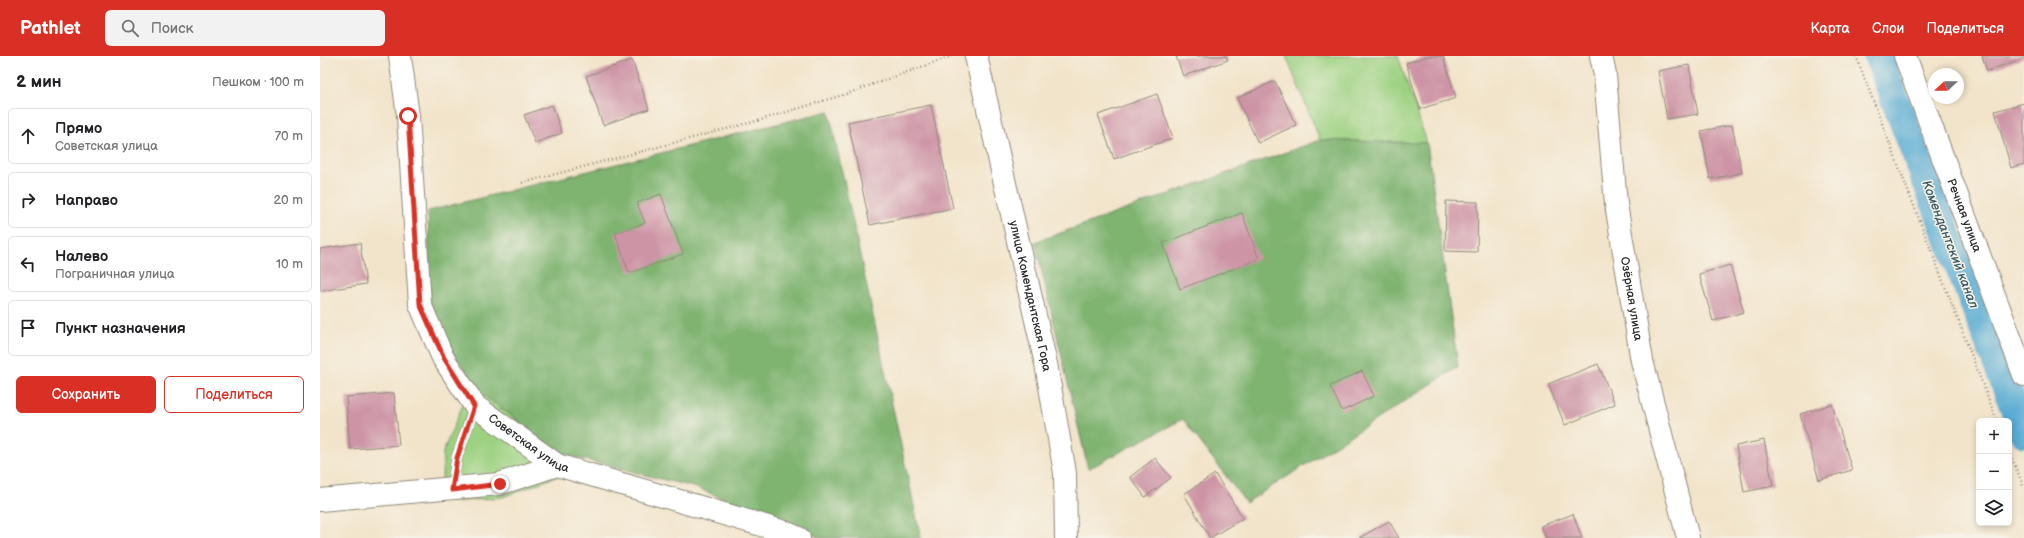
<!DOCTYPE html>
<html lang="ru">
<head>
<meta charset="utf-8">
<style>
	body { margin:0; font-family:"Balsamiq Sans",sans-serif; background:#f2f2f2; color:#202124 }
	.controls { position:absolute; right:12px; bottom:12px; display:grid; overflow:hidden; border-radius:6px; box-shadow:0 2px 6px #0003 }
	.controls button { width:36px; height:36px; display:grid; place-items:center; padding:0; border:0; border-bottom:1px solid #e0e0e0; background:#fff; color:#202124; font:20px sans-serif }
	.compass { position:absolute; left:1608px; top:12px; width:36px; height:36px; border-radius:50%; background:#fff; box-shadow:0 2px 6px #0003; rotate:248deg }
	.stop { position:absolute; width:12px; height:12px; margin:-9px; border:3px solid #d93025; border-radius:50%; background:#fff }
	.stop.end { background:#d93025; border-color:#fff; box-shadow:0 1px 4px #0008 }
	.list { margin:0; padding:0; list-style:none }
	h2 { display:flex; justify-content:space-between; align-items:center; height:52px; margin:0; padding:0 16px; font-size:17px }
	h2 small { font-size:13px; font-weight:400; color:#757577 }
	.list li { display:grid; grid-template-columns:26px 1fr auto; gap:12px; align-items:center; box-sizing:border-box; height:56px; margin:0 8px 8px; padding:0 8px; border:1px solid #e0e0e0; border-radius:6px }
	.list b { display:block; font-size:15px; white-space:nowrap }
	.list p { margin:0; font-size:13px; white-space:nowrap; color:#757577 }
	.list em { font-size:13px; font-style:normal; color:#757577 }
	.actions { display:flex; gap:8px; padding:12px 16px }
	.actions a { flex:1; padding:9px 0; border:1px solid #d93025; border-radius:6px; text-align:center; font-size:14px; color:#d93025 }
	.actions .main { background:#d93025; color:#fff }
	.icon { flex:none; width:22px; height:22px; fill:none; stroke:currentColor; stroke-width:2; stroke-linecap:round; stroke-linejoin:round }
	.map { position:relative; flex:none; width:1704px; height:482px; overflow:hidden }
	header { display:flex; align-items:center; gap:24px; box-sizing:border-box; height:56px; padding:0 20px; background:#d93025; color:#fff }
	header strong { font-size:19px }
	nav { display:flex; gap:22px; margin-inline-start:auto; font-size:14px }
	.search { width:280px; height:36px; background:#f2f2f2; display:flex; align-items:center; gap:10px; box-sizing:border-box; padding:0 14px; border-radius:6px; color:#757577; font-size:15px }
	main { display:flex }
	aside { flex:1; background:#fff }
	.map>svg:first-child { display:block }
	.green { fill:#9dd182; stroke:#647e56 }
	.forest { fill:#7eb370; stroke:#546f4e }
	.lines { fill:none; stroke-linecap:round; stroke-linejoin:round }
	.canal { stroke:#58abd3; stroke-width:29 }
	.building { fill:#cd94a6 }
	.lane-casing { stroke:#8e887a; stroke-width:12 }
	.street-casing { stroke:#8e887a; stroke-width:24 }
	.path { stroke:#8e887a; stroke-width:2.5; stroke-dasharray:1 3; stroke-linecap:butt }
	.lane { stroke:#fff; stroke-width:11 }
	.street { stroke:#fff; stroke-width:22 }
	.route { stroke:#d93025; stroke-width:5 }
	.labels { text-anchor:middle; stroke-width:3; stroke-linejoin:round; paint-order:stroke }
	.street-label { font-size:12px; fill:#2b2b2b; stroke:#f7f3e8 }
	.water-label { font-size:13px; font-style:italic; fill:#3b5866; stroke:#f7f3e8 }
</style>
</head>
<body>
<header>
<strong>Pathlet</strong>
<div class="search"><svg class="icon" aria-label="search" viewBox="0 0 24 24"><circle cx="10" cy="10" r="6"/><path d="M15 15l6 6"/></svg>Поиск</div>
<nav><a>Карта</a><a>Слои</a><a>Поделиться</a></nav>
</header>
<main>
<aside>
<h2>2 мин<small>Пешком · 100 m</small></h2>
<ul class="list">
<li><svg class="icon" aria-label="ahead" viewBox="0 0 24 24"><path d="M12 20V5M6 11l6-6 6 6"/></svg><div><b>Прямо</b><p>Советская улица</p></div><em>70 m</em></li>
<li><svg class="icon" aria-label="right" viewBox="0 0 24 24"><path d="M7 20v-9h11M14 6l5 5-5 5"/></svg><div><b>Направо</b></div><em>20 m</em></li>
<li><svg class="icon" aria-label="left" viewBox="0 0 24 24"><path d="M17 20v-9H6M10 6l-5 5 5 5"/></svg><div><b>Налево</b><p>Пограничная улица</p></div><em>10 m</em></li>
<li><svg class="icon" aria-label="arrive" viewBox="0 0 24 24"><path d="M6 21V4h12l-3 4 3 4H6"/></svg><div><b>Пункт назначения</b></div></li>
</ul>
<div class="actions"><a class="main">Сохранить</a><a>Поделиться</a></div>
</aside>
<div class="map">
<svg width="1704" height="482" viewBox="0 0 1704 482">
	<rect width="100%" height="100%" fill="#f7f3e8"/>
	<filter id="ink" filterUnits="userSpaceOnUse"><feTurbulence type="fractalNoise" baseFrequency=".025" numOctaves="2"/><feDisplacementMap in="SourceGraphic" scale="8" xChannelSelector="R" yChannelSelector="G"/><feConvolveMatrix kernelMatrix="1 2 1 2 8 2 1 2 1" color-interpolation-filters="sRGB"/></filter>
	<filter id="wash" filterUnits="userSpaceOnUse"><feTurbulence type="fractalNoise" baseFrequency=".012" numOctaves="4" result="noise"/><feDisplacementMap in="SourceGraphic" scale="16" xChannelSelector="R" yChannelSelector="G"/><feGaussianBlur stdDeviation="0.9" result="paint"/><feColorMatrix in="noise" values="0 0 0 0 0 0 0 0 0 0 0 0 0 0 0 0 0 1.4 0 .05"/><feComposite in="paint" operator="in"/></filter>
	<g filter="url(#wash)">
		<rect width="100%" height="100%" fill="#f2e4ca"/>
		<path class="green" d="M966 0H1078L1107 87 1000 84Z
			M160 336 242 398 240 419 183 441 132 446 122 423 123 396 143 348Z"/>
		<path class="forest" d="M509 55 601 482H501L377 432 242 398 160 336 134 298 110 246 108 155Z
			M1000 84 1107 87 1138 311 926 447 863 363 768 413 715 186Z"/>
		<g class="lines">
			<path class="canal" d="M1558 0 1704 377"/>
		</g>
		<g id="blocks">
			<path class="building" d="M856 0H906L908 4 863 20Z
				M1108 0H1123L1136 42 1100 53 1086 7Z
				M1662 0H1704V2L1667 15Z
				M312 4 329 53 283 69 266 20Z
				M1369 9 1378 58 1347 63 1338 15Z
				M955 25 976 69 938 87 917 42Z
				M837 38 853 82 794 103 778 59Z
				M1704 47V108L1691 112 1675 55Z
				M232 49 242 77 215 87 204 59Z
				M611 49 633 152 550 169 528 66Z
				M1412 69 1422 117 1390 123 1381 75Z
				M341 138 363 198 309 217 295 177 325 167 317 147Z
				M1126 145 1158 146 1157 196 1125 195Z
				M922 157 939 203 860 233 843 187Z
				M40 187 46 228 0 235V193Z
				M1410 209 1424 256 1393 265 1379 218Z
				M1278 308 1295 348 1245 369 1228 328Z
				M1042 315 1054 340 1022 355 1010 330Z
				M74 337 79 389 30 393 26 341Z
				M1512 348 1532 414 1499 424 1480 358Z
				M1444 384 1453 430 1424 436 1416 390Z
				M835 402 851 422 825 441 810 421Z
				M895 418 923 462 890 482 864 438Z
				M1253 458 1262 482H1226L1221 470Z
				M1069 465 1079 482H1039Z"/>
		</g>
	</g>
	<g filter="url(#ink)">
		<use href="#blocks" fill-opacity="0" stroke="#8e887a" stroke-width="1"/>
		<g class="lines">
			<g class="lane-casing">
				<path id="lane" d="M132 434 137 401 155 350"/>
			</g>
			<g class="street-casing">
				<g id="street">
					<path id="s1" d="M80 0 88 60 100 248 123 302 155 350 237 409 465 476 479 482"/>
					<path id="s2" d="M656 0 726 308 745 417 746 482"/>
					<path id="s3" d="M1281 0 1285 19 1296 148 1322 305 1368 482"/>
					<path id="s4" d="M1585 0 1704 319"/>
					<path d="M0 444 179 428 237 409"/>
				</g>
			</g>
			<path class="path" d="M1536 0 1677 365
				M202 127 440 64 526 38 632 0
				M1689 395 1704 432"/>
			<use href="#lane" class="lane"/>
			<use href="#street" class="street"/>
		</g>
	</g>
	<g class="lines" filter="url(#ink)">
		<path class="route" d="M88 60 100 248 124 302 154 350 137 402 132 434 180 428"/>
	</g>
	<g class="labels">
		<g class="street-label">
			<text dy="4" stroke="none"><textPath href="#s4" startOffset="170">Речная улица</textPath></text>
			<text dy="4" stroke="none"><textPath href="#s2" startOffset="246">улица Комендантская Гора</textPath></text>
			<text dy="4" stroke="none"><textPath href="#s3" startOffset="245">Озёрная улица</textPath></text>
			<text dy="4" stroke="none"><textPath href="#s1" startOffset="431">Советская улица</textPath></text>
		</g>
		<g class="water-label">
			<text transform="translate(1631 188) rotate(69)" y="5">Комендантский канал</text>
		</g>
	</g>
</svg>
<div class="controls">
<button>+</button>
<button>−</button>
<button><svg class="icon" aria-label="layers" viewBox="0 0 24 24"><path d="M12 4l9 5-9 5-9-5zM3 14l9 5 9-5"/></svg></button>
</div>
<svg class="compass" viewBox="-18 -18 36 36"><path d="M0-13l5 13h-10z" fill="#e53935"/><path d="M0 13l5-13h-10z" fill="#757577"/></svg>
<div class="stop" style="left:88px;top:60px"></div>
<div class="stop end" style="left:180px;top:428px"></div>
</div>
</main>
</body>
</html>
